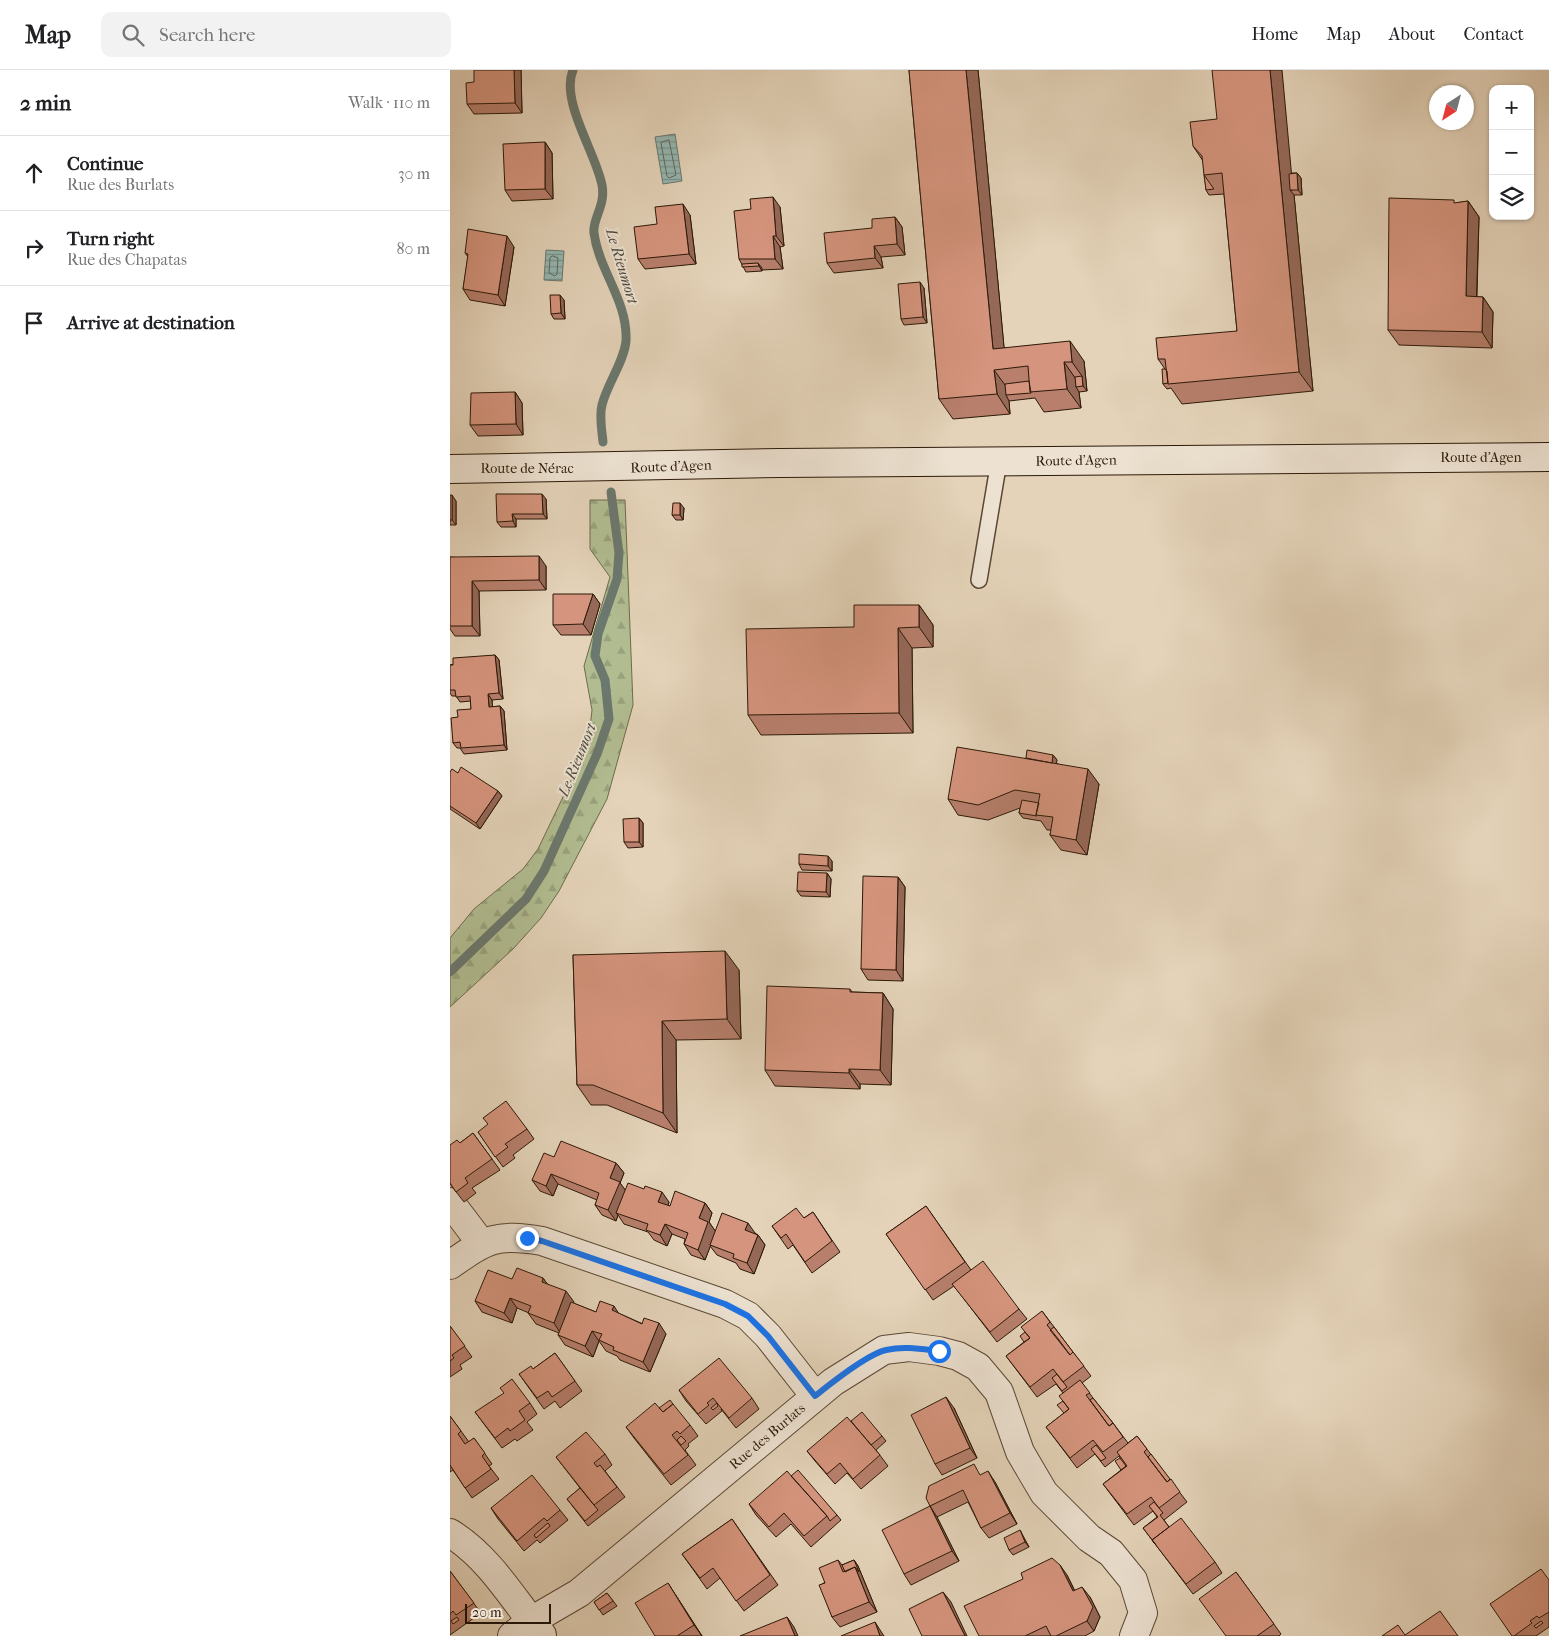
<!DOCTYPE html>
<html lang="en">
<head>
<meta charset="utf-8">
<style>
	body { margin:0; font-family:"IM FELL French Canon",serif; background:#f2f2f2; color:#202124 }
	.controls { position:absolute; right:15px; top:15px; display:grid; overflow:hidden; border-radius:10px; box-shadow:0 1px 4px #0004 }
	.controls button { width:45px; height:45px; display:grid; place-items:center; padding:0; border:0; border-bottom:1px solid #e0e0e0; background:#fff; color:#202124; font:25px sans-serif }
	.compass { position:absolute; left:979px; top:15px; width:45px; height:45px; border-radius:50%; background:#fff; box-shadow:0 1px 4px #0004; rotate:216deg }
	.scale { position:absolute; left:15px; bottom:12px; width:86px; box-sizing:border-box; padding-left:5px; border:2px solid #2c1908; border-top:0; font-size:14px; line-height:18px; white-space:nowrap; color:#2c1908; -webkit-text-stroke:4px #ede2d2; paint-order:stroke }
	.stop { position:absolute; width:15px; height:15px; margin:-11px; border:4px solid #1a73e8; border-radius:50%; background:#fff }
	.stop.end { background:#1a73e8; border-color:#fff; box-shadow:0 1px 5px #0008 }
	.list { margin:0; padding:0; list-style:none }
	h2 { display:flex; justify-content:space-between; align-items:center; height:65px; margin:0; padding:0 20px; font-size:21px }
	h2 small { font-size:16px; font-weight:400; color:#757577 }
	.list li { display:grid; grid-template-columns:32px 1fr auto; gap:15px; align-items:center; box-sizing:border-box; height:75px; padding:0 20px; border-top:1px solid #e0e0e0 }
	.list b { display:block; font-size:19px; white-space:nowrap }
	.list p { margin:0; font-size:16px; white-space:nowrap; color:#757577 }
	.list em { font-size:16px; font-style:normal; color:#757577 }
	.icon { flex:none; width:28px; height:28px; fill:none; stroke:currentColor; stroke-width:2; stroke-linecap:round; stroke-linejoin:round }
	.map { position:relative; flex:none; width:1099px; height:1566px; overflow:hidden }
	header { display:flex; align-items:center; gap:30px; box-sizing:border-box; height:70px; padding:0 25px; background:#fff; border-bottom:1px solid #e0e0e0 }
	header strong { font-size:24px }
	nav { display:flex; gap:28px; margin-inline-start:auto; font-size:18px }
	.search { width:350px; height:45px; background:#f2f2f2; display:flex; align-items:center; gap:12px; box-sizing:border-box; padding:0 18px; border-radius:10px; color:#757577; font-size:19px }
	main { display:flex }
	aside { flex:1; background:#fff }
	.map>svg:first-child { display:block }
	.forest { fill:url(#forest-firs); stroke:#6e6b4c }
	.water { fill:url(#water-rules); stroke:#6b786e }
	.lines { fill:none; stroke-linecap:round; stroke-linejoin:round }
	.shore { stroke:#60685d; stroke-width:1 }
	.stream { stroke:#6b786e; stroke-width:9 }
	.service-casing { stroke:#5a4834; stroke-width:18 }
	.minor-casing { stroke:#5a4834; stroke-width:30 }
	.secondary-casing { stroke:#2c1908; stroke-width:30 }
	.service { stroke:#ede2d2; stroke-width:15 }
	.minor { stroke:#ede2d2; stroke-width:28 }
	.secondary { stroke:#ede2d2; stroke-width:28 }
	.wall { fill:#b77f6c; stroke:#2c1908 }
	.shaded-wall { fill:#956858; stroke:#2c1908 }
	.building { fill:#d5947d; stroke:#2c1908 }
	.route { stroke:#1a73e8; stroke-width:6 }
	.labels { text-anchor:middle; stroke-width:4; stroke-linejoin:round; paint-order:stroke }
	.street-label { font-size:14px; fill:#2c1908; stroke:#ede2d2 }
	.water-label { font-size:15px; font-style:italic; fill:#4c483b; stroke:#ede2d2 }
</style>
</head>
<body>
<header>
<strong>Map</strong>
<div class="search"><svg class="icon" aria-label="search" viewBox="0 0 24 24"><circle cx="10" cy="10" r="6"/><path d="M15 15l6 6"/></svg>Search here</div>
<nav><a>Home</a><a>Map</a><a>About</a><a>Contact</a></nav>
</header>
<main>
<aside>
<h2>2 min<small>Walk · 110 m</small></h2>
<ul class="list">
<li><svg class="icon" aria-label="ahead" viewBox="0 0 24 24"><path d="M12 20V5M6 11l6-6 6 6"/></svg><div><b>Continue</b><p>Rue des Burlats</p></div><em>30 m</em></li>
<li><svg class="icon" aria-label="right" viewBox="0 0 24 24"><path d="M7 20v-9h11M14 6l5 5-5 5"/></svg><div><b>Turn right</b><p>Rue des Chapatas</p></div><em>80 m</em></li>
<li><svg class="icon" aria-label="arrive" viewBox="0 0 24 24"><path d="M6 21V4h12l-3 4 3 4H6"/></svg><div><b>Arrive at destination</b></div></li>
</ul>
</aside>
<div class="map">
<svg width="1099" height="1566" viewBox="0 0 1099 1566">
	<defs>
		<pattern id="forest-firs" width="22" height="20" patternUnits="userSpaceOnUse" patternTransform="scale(1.25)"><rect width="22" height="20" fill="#b1bd91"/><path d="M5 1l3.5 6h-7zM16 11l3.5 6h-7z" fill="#98a27c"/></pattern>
		<pattern id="water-rules" width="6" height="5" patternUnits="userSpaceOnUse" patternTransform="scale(1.25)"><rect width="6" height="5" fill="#95b7b2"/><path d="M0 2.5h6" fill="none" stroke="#7a948f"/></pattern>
	</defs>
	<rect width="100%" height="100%" fill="#e4d3b9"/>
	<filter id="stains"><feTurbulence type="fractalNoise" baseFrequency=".004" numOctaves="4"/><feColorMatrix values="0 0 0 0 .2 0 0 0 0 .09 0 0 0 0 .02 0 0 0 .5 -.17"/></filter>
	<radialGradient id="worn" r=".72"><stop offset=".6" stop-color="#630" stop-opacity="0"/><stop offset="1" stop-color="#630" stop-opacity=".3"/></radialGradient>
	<path class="forest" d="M140 430H175L183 635 157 729 109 821 91 848 63 879 0 937V868L24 839 73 799 88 779 138 675 142 640 134 596 160 507 140 479Z"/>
	<path class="water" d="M225 64 232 111 213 114 205 67Z
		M96 180 114 181 112 211 94 210Z"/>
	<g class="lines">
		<path class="shore" d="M219 70 226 105 219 108 217 106 211 73Z
			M103 186 108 188 107 204 105 206 99 203 100 188Z"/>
		<path class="stream" d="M123 0C110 31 146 83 152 115 156 136 142 149 144 163 149 201 178 231 176 271 174 292 157 314 152 335 149 346 152 361 153 372
			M0 902 76 829 94 801 147 684 159 649 155 610 145 586 148 564 167 509 169 483 161 422"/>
		<g class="service-casing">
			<path id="service" d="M529 510 549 391"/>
		</g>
		<g class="minor-casing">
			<path id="minor" d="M0 1132 31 1173
				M0 1195C37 1169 46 1163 92 1171L275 1234 298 1246 318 1266 365 1326
				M0 1463C40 1488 63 1529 92 1565
				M62 1566 81 1551 129 1523 383 1312 434 1280 459 1277 489 1281 508 1286 528 1297 549 1322 570 1382 594 1423 639 1468 661 1483 683 1510 693 1543 684 1566"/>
		</g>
		<g class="secondary-casing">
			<path id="secondary" d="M0 399 330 393 1099 387"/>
		</g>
		<use href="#service" class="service"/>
		<use href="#minor" class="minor"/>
		<use href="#secondary" class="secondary"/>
	</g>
	<path class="wall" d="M71 0 72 43 24 44 17 34Z
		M459 0H528L554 278 634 291 637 321 629 322 631 338 594 342 585 328 559 331 560 344 503 349 489 329Z
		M767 49 842 103H847L851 108 852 125H844L863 321 732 334 721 318 717 319 713 314 715 299 708 289 787 261 774 124 759 125 756 120 753 91 743 76Z
		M95 72 102 83 103 129 62 131 55 120Z
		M1018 131 1029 147 1027 227H1033L1043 242 1042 278 949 275 938 260 1006 133Z
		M330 137 334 176 330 177 333 199 312 200V201L296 202 289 189Z
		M240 145 246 194 195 199 188 189 207 154Z
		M445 147 452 157 455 185 431 187 433 198 384 203 377 193 422 158Z
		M64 177 55 236 20 230 13 219 18 187 15 183Z
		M474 218 477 253 454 255 451 249Z
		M114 230 115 249H104L101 244Z
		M65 322 72 333 73 365 28 366 20 355Z
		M0 425 6 431V455H0Z
		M96 429 97 449H66V457H51L47 452Z
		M234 438 233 450H226L222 445Z
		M0 487 96 496V520L29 521 30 566H5L0 559Z
		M143 524 150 534 141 565H111L103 555Z
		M469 535 483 555V577L462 578 463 663 311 665 298 645 404 557Z
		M45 585 49 590 53 629 42 630V637L50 636 54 641 57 680 14 684 10 678H7L3 673 8 647 21 639V631L10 632 6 626H2L0 623V595Z
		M603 685 607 690 606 693 649 714 637 785 611 780 600 765 601 760H597L591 751 573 748 569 743 570 738 538 750 508 745 498 729 576 688Z
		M0 702 8 703 48 721 52 726 30 759 0 739Z
		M189 748 193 753V777L178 778 174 772Z
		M382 791V801L352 800 349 794Z
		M377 803 381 809 380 827 351 826 347 821Z
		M448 807 455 817 453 911 418 910 411 899Z
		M123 885 289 900 291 969 226 970 227 1063 157 1035H141L127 1015Z
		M400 919 402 922 433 923 443 939 441 1015 410 1014V1019L325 1016 315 1000Z
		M77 1059 84 1069 63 1085 65 1088 53 1097 28 1062Z
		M23 1063 50 1100 22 1118 26 1123 14 1132 0 1114 10 1073Z
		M104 1087 166 1093 174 1103 170 1113 175 1120 219 1132 218 1136H220L255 1133 262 1143 259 1152 265 1161 305 1163 308 1165 315 1175 304 1204 290 1199 286 1193 267 1185 260 1176 255 1190 241 1185 234 1174 235 1169 222 1164 217 1176 204 1170 198 1162 174 1154 168 1145 166 1151 152 1145 145 1135 147 1130 108 1114 103 1126 90 1121 82 1110Z
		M476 1136 521 1200 569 1239 577 1249 547 1272 504 1216 483 1230 436 1164Z
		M363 1142 390 1182 362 1203 343 1175 338 1179 322 1156 354 1148Z
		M93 1208 97 1214 124 1232 123 1233 146 1242 168 1243 216 1264 200 1302 170 1290 167 1286 156 1281 149 1271 143 1287 115 1275 108 1265 109 1263 86 1254 78 1243H79L67 1238 62 1253 32 1242 25 1231 62 1209Z
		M592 1241 641 1306 632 1313 643 1328 663 1353 678 1373 687 1366 737 1432 714 1450 719 1457 765 1492 772 1503 743 1524 693 1458 707 1447 703 1441 684 1455 653 1414 671 1400 670 1388 669 1386 655 1397 645 1384 627 1398 596 1357 614 1343 613 1323 606 1314 587 1327 556 1286 574 1272 575 1262Z
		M0 1256 22 1287 10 1295 12 1299 0 1307Z
		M105 1283 132 1321 110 1338 105 1331 94 1339 69 1304 83 1299Z
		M229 1320 302 1328 309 1339 286 1358 271 1339 272 1341 256 1354 236 1331Z
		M80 1333 87 1344 77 1352 83 1360 67 1371 65 1369 52 1378 25 1342Z
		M209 1338 240 1355 248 1366 238 1374 239 1376 235 1380 246 1395 221 1415 184 1368 176 1357Z
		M504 1338 527 1388 492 1405 485 1394Z
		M0 1346 19 1372 24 1368 42 1394 39 1396 49 1409 22 1428 3 1400 0 1402Z
		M401 1351 432 1366 436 1371 426 1380 438 1396 411 1419 397 1403 385 1414 365 1391 357 1381Z
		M155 1384 162 1395 155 1401 175 1427 138 1456 117 1429 130 1418 106 1387Z
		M531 1405 545 1412 567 1454 539 1468 531 1458 518 1432 487 1447 509 1491 461 1515 454 1504 480 1436Z
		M341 1406 387 1445 391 1450 361 1477 341 1454 326 1467 306 1445 299 1434Z
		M41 1438 110 1440 118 1450 90 1473 87 1470 74 1481 48 1449Z
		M282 1449 328 1515 294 1541 270 1508 257 1519 232 1484Z
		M570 1460 573 1466 579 1477 563 1485 559 1480Z
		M388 1490 392 1495 404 1490 408 1496 427 1542 390 1557 382 1547 371 1515 375 1512Z
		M0 1501 31 1543 0 1565Z
		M786 1502 831 1564 829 1566H776Z
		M617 1505 625 1521 640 1527 650 1547 644 1561 635 1566H529Z
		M1099 1510V1557L1086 1566H1062Z
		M157 1523 167 1536 153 1545 144 1532Z
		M225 1524 252 1566H205Z"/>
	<path class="shaded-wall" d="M64 0H71L72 43 65 33Z
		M516 0H528L556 298 543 279Z
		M820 0H832L843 120H840L844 125 863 321 849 302Z
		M95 72 102 83 103 129 95 119Z
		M847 103 851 108 852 125 848 120Z
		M323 127 330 137 334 176 326 166Z
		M1018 131 1029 147 1026 242 1016 226Z
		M233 134 240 145 246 194 239 184Z
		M445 147 452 157 455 185 447 174Z
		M57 166 64 177 55 236 48 225Z
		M323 166 330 177 333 199 325 189Z
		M424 176 431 187 433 198 425 188Z
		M308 193 312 198V201L309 196Z
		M470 212 474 218 477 253 473 247Z
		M110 225 114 230 115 249 111 243Z
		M1033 227 1043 242 1042 278 1032 262Z
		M620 271 634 291 637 321 633 316 632 306 622 292Z
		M614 292 628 312 626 317 629 322 631 338 617 319Z
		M544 300 558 319 556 325 559 331 560 344 547 324Z
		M65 322 72 333 73 365 66 354Z
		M92 424 96 429 97 449 93 444Z
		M2 425 6 431V455L2 450Z
		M230 433 234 438 233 450 230 445Z
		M62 444 66 449V457L63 451Z
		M89 486 96 496V520L89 510Z
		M22 511 29 521 30 566 22 556Z
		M143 524 150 534 141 565 133 554Z
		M469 535 483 555V577L469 557Z
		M448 558 462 578 463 663 449 643Z
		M45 585 49 590 53 629 49 623Z
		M38 624 42 630 43 642 39 637Z
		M50 636 54 641 57 680 54 675Z
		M603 685 607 690 604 707 600 701Z
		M638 699 649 714 637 785 626 770Z
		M48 721 52 726 30 759 26 753Z
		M189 748 193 753V777L189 772Z
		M378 786 382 791V801L378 796Z
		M377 803 381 809 380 827 376 822Z
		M448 807 455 817 453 911 446 900Z
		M275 881 289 900 291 969 277 949Z
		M433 923 443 939 441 1015 430 1000Z
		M212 951 226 970 227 1063 213 1043Z
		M399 999 410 1014V1019L399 1003Z
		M166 1093 174 1103 170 1113 177 1122 166 1143 168 1145 166 1151 158 1140 160 1108Z
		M101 1104 108 1114 103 1126 96 1116Z
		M212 1122 219 1132 216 1142 208 1132Z
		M255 1133 262 1143 259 1152 266 1162 255 1190 248 1180 249 1148Z
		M298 1153 305 1163 302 1171 295 1160Z
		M215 1154 222 1164 217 1176 210 1165Z
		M308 1165 315 1175 304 1204 297 1193Z
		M93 1208 101 1219 92 1212Z
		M116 1221 124 1232 111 1264 104 1253Z
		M60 1228 67 1238 62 1253 54 1243Z
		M164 1236 171 1247 162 1240Z
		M209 1253 216 1264 200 1302 193 1292Z
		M142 1261 149 1271 143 1287 135 1276Z
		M496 1327 504 1338 527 1388 520 1378Z
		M538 1401 545 1412 567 1454 560 1443Z
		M480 1436 487 1447 509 1491 502 1481Z
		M570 1460 573 1466 579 1477 575 1472Z
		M404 1490 408 1496 427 1542 419 1532 405 1497Z
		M610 1495 617 1505 630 1532 623 1521Z
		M218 1513 225 1524 252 1566 244 1555Z
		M632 1517 640 1527 650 1547 644 1561 637 1551Z
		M493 1522 501 1532 517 1566H515Z
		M337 1547 344 1557 348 1566H345Z
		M425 1552 432 1563 434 1566H430Z"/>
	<path class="building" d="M24 0H64L65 33 17 34 16 13 24 12Z
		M459 0H516L543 279 620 271 622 292H614L617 319 580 322 578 296 544 300 547 324 489 329Z
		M762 0H820L849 302 718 314 715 289H708L706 268 787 261 772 103 754 105 752 86 743 76 740 52 767 49Z
		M95 72V119L55 120 53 74Z
		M847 103 848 120H840L839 104Z
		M754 105 764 119 756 120Z
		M323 127 326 166H323L325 189H289L284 141 301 139 300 129Z
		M939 128 1004 130V133L1018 131 1016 226 1033 227 1032 262 938 260Z
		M233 134 239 184 188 189 184 157 207 154 205 137Z
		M445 147 447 174 424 176 425 188 377 193 374 163 422 158V149Z
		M18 159 57 166 48 225 13 219 18 184 15 183Z
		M308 193 309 196 292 197V194Z
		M470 212 473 247 451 249 448 214Z
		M100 225H110L111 243 101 244Z
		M712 299H715L717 301 718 313 713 314Z
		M632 306 633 316 626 317 625 307Z
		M579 311 581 323 556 325 555 314Z
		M65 322 66 354 20 355 21 323Z
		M46 424H92L93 444H62L63 451 47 452Z
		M0 425H2V450H0Z
		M223 433H230V445H222Z
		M89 486V510L22 511V556H0V487Z
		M103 524H143L133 554 103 555Z
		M404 535H469V557L448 558 449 643 298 645 296 559 404 557Z
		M45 585 49 623 38 624 39 637 50 636 54 675 11 678 10 672 3 673 1 648 8 647 7 640 21 639 20 626 6 627 5 620H0V595H3V588Z
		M507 677 638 699 626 770 600 765 603 747 586 745 590 724 565 720 528 735 498 729Z
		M577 680 603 685 602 693 576 688Z
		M11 697 48 721 26 753 0 736V702L2 699 8 703Z
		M572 730 589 733 586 745 587 746 569 743Z
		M189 748V772H174L173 749Z
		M349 784 378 786V796L349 794Z
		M348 802 377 803 376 822 347 821Z
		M413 806 448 807 446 900 411 899Z
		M275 881 277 949 212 951 213 1043 143 1015H127L123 885Z
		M317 916 400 919V922L433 923 430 1000 399 999V1003L315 1000Z
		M56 1031 77 1059 55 1074 58 1077 45 1087 28 1062 38 1054 33 1048Z
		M23 1063 42 1089 15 1108 18 1113 6 1122 0 1113V1075L7 1070 10 1073Z
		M111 1071 166 1093 160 1108 170 1112 158 1140 145 1135 149 1123 101 1104 96 1116 82 1110 94 1083 104 1087Z
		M178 1113 194 1119 195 1116 212 1122 208 1132 220 1136 225 1121 255 1133 249 1148 258 1152 248 1180 234 1174 238 1163 215 1154 210 1165 196 1160 198 1154 166 1143Z
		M476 1136 515 1192 475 1220 436 1164Z
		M346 1138 354 1148 363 1142 382 1171 355 1192 336 1164 331 1168 322 1156Z
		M272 1143 298 1153 295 1160 308 1165 297 1193 283 1188 284 1184 260 1175Z
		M533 1191 569 1239 540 1262 502 1214Z
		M67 1198 93 1208 92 1212 116 1221 104 1253 78 1243 81 1236 60 1228 54 1243 25 1231 38 1200 62 1209Z
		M150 1231 164 1236 162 1240 192 1254 194 1248 209 1253 193 1292 163 1280 164 1277 149 1270 152 1264 142 1261 135 1276 108 1265 121 1232 146 1242Z
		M592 1241 600 1252 597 1255 609 1270 620 1285 623 1282 634 1296 613 1312 603 1299 580 1317 556 1286 580 1268 571 1257Z
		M0 1256 15 1276 2 1285 4 1288 0 1291Z
		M604 1257 623 1282 620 1285 600 1260Z
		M575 1262 580 1268 574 1272 570 1266Z
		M105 1283 125 1311 102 1327 98 1321 87 1328 69 1304 81 1296 83 1299Z
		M269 1288 302 1328 279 1348 263 1328 257 1333 259 1335 248 1344 229 1320Z
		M607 1304 617 1317 612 1321 602 1308Z
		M62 1309 80 1333 69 1341 75 1350 60 1361 58 1358 45 1368 25 1342 54 1323 50 1318Z
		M630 1310 640 1323 636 1325 659 1356 663 1353 673 1367 653 1382 643 1370 620 1388 596 1357 619 1339 609 1326Z
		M496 1327 520 1378 485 1394 461 1345Z
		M643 1328 663 1353 659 1356 640 1330Z
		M220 1330 223 1334 213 1342 209 1338Z
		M613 1331 619 1339 614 1343 607 1335Z
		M205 1333 213 1342 223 1334 240 1355 230 1364 227 1361 222 1365 238 1385 214 1404 176 1357Z
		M267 1333 268 1336 263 1340 261 1338Z
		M412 1342 432 1366 421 1375 401 1351Z
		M0 1346 11 1361 8 1364 15 1374 24 1368 35 1383 32 1386 41 1399 15 1418 0 1395Z
		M397 1347 430 1385 403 1409 390 1393 377 1404 357 1381Z
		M136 1362 155 1384 144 1393 147 1397 150 1395 167 1417 144 1435 106 1387Z
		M231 1366 236 1371 231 1375 227 1370Z
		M687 1366 697 1379 694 1382 717 1412 721 1409 730 1422 709 1438 701 1427 677 1444 653 1414 677 1396 667 1382Z
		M646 1375 656 1388 651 1391 641 1379Z
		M701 1384 720 1409 717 1412 698 1387Z
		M670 1388 676 1396 671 1400 665 1391Z
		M524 1394 530 1405 538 1401 560 1443 531 1458 513 1420 480 1436 502 1481 454 1504 432 1460 480 1436 476 1428 479 1416Z
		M348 1400 387 1445 380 1451 377 1446 341 1406Z
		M337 1401 377 1446 354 1466 334 1443 319 1457 299 1434Z
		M82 1405 110 1440 97 1451 94 1448 67 1471 41 1438Z
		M130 1418 148 1440 135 1451 117 1429Z
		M704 1432 713 1443 710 1445 719 1457 702 1470 706 1475 693 1458 708 1447 699 1436Z
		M731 1448 765 1492 736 1514 702 1470Z
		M282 1449 320 1505 286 1531 263 1498 250 1508 232 1484Z
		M98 1453 100 1456 86 1468 84 1465Z
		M570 1460 575 1472 559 1480 554 1468Z
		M602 1488 610 1495 623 1521 632 1517 643 1537 637 1551 606 1566H601L596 1556 575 1566H529L514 1536 573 1509 571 1503Z
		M388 1490 393 1502 405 1497 419 1532 382 1547 369 1515 375 1513 369 1498Z
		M404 1490 409 1502 405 1497 395 1502 392 1495Z
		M1091 1499 1099 1510V1542L1089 1548 1087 1546 1080 1551 1082 1553 1064 1566H1062L1040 1534Z
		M0 1501 24 1533 6 1545 3 1541 0 1544Z
		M786 1502 824 1554 807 1566H776L749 1529Z
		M218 1513 244 1555 227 1566H205L185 1533Z
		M493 1522 515 1566H472L459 1539Z
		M157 1523 163 1531 149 1540 144 1532Z
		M990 1541 1008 1566H932L948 1555 955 1565Z
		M7 1547 9 1550 3 1554 1 1551Z
		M337 1547 345 1566H290Z
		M1091 1551 1093 1553 1086 1558 1084 1556Z
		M425 1552 430 1566H391Z"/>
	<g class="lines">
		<path class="route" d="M77 1168 92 1171 275 1234 298 1246 318 1266 365 1326C380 1314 417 1284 436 1280 454 1276 471 1279 489 1281"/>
	</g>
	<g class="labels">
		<g class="street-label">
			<text x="1031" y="392">Route d'Agen</text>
			<text transform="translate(626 390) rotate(-1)" y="5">Route d'Agen</text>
			<text transform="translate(221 396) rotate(-2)" y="5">Route d'Agen</text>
			<text x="77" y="403">Route de Nérac</text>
			<text transform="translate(317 1366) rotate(-40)" y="5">Rue des Burlats</text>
		</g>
		<g class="water-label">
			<text transform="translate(172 196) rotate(73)" y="5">Le Rieumort</text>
			<text transform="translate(127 690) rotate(-68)" y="5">Le Rieumort</text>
		</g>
	</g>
	<rect width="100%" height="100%" filter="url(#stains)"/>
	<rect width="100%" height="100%" fill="url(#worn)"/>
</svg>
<div class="controls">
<button>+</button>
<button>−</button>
<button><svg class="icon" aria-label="layers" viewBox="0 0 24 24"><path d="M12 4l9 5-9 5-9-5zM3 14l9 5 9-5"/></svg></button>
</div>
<svg class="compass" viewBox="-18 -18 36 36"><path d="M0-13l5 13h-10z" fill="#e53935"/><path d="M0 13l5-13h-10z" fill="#757577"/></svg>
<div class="scale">20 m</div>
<div class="stop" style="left:489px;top:1281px"></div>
<div class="stop end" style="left:77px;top:1168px"></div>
</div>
</main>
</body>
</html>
